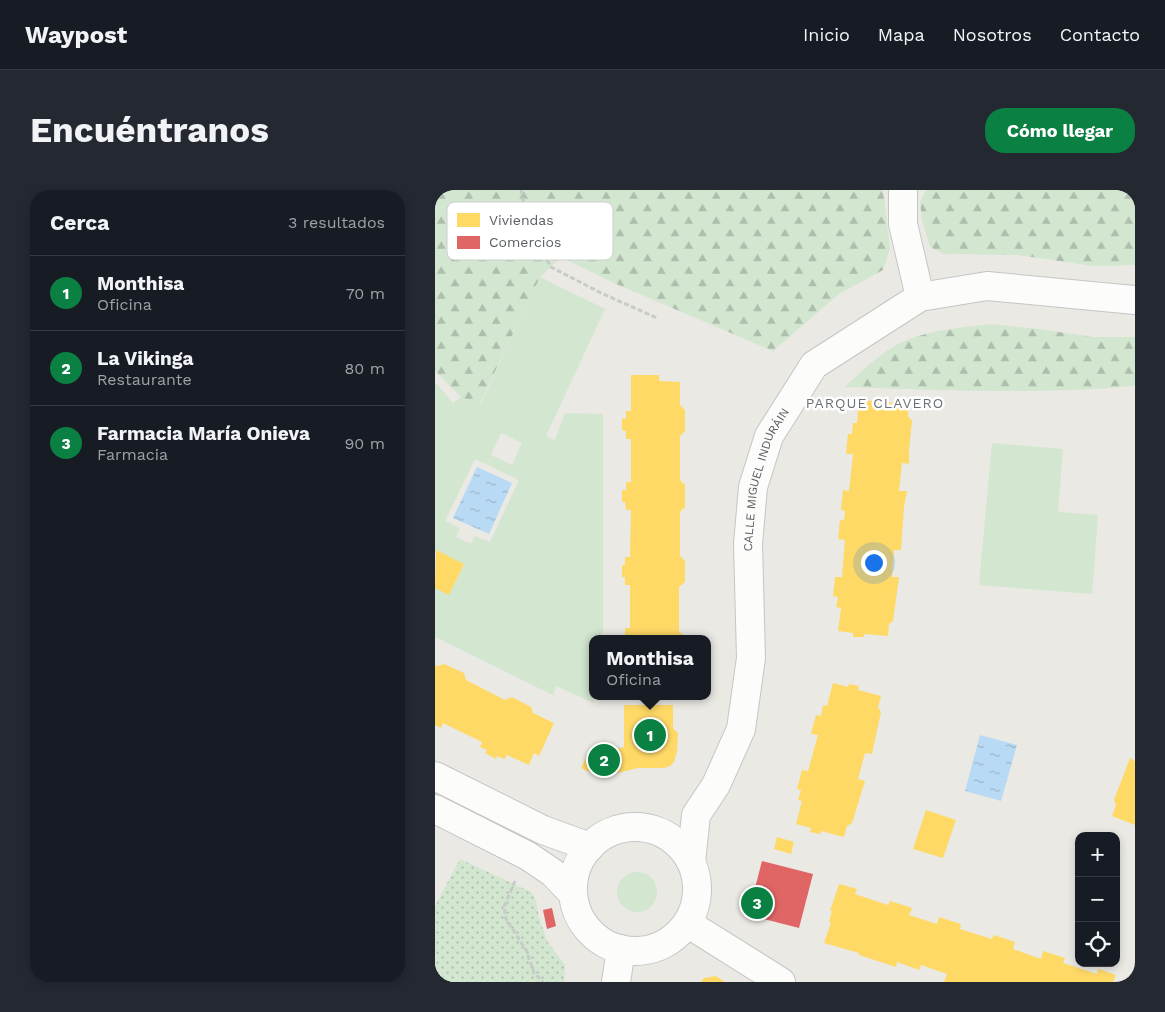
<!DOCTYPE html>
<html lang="es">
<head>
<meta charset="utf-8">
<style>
	body { margin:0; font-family:"Work Sans",sans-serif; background:#242831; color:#f1f3f6 }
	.controls { position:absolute; right:15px; bottom:15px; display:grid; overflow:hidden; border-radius:10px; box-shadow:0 2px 8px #0003 }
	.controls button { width:45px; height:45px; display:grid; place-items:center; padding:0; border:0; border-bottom:1px solid #363941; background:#171b24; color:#f1f3f6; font:25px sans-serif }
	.you { position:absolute; left:438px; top:372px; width:18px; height:18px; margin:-12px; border:4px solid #fff; border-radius:50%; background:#1a73e8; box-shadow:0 0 0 8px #1a73e833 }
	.badge { display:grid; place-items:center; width:32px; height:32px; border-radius:50%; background:#0b8043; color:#fff; font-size:16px; font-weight:700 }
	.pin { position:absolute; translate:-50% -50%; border:2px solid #fff; box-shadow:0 1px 5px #0006 }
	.popup { position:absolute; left:154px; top:445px; width:122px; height:65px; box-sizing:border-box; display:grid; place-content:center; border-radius:10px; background:#171b24; filter:drop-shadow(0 1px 4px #0005); font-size:16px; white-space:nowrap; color:#9ea1a6 }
	.popup b { font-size:19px; color:#f1f3f6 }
	.popup::after { content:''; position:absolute; left:50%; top:100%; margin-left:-10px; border:10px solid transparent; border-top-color:#171b24 }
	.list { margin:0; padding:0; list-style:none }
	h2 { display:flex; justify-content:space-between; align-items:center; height:65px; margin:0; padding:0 20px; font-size:21px }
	h2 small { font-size:16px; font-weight:400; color:#9ea1a6 }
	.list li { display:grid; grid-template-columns:32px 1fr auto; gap:15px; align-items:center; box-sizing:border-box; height:75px; padding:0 20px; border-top:1px solid #363941 }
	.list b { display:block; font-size:19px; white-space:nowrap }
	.list p { margin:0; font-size:16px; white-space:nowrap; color:#9ea1a6 }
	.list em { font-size:16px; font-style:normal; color:#9ea1a6 }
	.icon { flex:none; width:28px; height:28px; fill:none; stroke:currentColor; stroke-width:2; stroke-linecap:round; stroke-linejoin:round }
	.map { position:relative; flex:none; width:700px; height:792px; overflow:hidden; border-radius:20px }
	header { display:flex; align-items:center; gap:30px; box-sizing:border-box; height:70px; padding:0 25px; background:#171b24; border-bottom:1px solid #363941 }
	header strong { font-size:24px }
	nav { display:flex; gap:28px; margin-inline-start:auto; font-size:18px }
	.intro { display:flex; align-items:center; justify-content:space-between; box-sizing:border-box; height:120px; padding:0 30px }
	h1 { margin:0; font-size:35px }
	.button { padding:12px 22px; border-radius:20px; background:#0b8043; color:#fff; font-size:18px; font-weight:700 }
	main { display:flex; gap:30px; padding:0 30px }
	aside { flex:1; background:#171b24; border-radius:20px; box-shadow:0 2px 8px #0003 }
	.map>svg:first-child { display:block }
	.grass { fill:#d2e6d0; fill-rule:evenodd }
	.forest { fill:url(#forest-firs) }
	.park { fill:url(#park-dots) }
	.water { fill:url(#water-ripples) }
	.homes { fill:#ffd966 }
	.shops { fill:#e06666 }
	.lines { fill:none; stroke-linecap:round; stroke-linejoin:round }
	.street-casing { stroke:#c6c6c5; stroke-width:30 }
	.secondary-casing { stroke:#c5c5c5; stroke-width:30 }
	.path { stroke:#c7cbc9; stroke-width:3; stroke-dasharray:5 2.5; stroke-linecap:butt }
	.street { stroke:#fcfcfb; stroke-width:28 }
	.secondary { stroke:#fcfcfb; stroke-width:28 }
	.labels { text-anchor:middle; stroke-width:5; stroke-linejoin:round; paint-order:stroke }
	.street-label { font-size:12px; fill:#5a5e62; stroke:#fff }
	.neighbourhood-label { font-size:14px; letter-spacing:1px; fill:#6b7074; stroke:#fff }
	.key { fill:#fff; stroke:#cecfd0; stroke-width:1 }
	.key-label { font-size:14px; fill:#5a5e62 }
</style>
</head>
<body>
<header>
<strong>Waypost</strong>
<nav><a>Inicio</a><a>Mapa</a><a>Nosotros</a><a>Contacto</a></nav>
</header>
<div class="intro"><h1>Encuéntranos</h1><a class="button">Cómo llegar</a></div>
<main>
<aside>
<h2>Cerca<small>3 resultados</small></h2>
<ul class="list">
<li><span class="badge">1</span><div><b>Monthisa</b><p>Oficina</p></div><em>70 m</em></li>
<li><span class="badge">2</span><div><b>La Vikinga</b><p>Restaurante</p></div><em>80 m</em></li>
<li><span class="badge">3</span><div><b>Farmacia María Onieva</b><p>Farmacia</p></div><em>90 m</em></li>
</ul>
</aside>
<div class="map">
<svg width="700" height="792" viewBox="0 0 700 792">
	<defs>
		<pattern id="forest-firs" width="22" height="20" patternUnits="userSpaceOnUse" patternTransform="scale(1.25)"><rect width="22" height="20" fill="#d2e6d0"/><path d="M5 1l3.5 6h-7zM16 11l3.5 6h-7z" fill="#adbeac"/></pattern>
		<pattern id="park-dots" width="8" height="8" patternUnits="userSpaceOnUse" patternTransform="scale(1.25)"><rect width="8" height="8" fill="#d2e6d0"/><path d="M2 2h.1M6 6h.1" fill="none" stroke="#adbeac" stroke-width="1.8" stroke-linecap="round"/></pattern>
		<pattern id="water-ripples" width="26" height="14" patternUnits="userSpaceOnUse" patternTransform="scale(1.25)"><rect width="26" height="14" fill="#b9daf4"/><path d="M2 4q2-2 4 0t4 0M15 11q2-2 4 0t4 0" fill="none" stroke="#99b4c9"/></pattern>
	</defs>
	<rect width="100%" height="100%" fill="#eae9e4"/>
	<path class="grass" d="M105 87 170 119 111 246 120 250 130 223 168 224V442L162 449H158V506H159V513L121 496 118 505 0 447V398L14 405 29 375 1 360 0 362V192L18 213 26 207 45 215ZM66 243 87 253 77 275 56 265ZM40 269 84 290 55 352 40 346 36 354 21 347 25 338 10 331Z
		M557 253 628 259 623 322 663 325 657 404 544 395Z
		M0 602 88 645 86 648 0 607Z
		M182 702a20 20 0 1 1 40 0a20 20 0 1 1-40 0Z"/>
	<path class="forest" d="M0 0H448L455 58 448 80 404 104 338 161 179 93 126 67 105 87 44 215 26 207 0 181Z
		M491 0H700V75L658 76 583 65 509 64 495 57 487 30 485 12Z
		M556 134 603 139 658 147H700V196C604 205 507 200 410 197 427 181 450 158 472 150 497 140 530 137 556 134Z"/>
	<path class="park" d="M25 669 96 702 101 711 104 727 112 751 130 775 129 792H0V716Z"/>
	<path class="water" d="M42 277 77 293 54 344 18 328Z
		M545 545 582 555 566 611 530 601Z"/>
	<path class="homes" d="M196 185H224V191L245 192V215L250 220V241L245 246V290L250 295V317L245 322V366L250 371V392L244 397V441L249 446V449H187V446H190V438H195V395H190V387H187V375H190V367H195L196 320H191L190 312H187V300H191V292H196V249H191V241L187 240V228L191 229V221H196Z
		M439 208 451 209 450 212 474 214 473 226 477 231 474 260V274L467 273 464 301H472L469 317 466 360H459L457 387H464L458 431 454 434 453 446 429 444V447H418V443L403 441 406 418 401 417 403 407 398 406 400 387H407L410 350 403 349 405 330H409L410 321 406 320 408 300 414 301 418 264H411L413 244H417L418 233H422L424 210 439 211Z
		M1 360 29 374 14 405 0 398Z
		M9 474 29 483 31 490 70 510 77 507 96 517 98 523 119 533 104 566 99 563 94 575 72 565 69 569 62 566 61 569 50 563 52 560 45 557 47 552 8 533 6 538 0 535V475L3 476Z
		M398 493 413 497 414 494 424 496 423 500 446 506 443 517 446 522 437 564 430 563 423 589 430 591 417 633 412 636 409 647 386 641 385 644 375 642 376 638 361 634 367 611 363 610 366 600 362 599 367 580 373 581 383 545 376 544 381 525 386 526 388 515 392 516Z
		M189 515H238V538L243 543 242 561 239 572 235 576 229 578H203L166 587 146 578 157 556 169 562 189 557Z
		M695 568 700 571V635L677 626 681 615 679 610Z
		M491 620 521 630 508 668 478 659Z
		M342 647 359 652 356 664 339 659Z
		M404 694 422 699 420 704 453 715 455 711 477 718 474 725 502 734 504 727 526 734 525 739 557 749 559 745 580 752 578 759 606 769 608 761 630 768 628 773 662 784 663 779 681 785 678 792H509L512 784 486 775 484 780 462 772 461 777 424 765V763L389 753 396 732H394L397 721H395Z
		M281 786 290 792H266L269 788Z"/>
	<path class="shops" d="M327 671 378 684 364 738 313 725Z
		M117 718 121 736 112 739 108 720Z"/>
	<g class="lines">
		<g class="street-casing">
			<path id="street" d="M468 0V34L485 107
				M252 733 346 792"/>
		</g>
		<g class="secondary-casing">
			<g id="secondary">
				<path d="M0 586 108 640 155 657"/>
				<path d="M0 619 93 666 118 683 138 704"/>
				<circle cx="200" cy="699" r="62"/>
				<path id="s1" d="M256 672 261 625 281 595 306 539 316 468 313 354 318 297 334 246 379 175 485 107 552 96 700 110"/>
				<path d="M181 792 186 759"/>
			</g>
		</g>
		<path class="path" d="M86 0 92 27 102 53 116 77 166 103 222 128
			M80 691 69 717 71 729 91 760 99 783 108 792"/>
		<use href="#street" class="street"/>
		<use href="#secondary" class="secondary"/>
	</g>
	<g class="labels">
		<g class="street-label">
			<text dy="4" stroke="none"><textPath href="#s1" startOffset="398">CALLE MIGUEL INDURÁIN</textPath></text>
		</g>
		<g class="neighbourhood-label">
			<text x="440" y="218">PARQUE CLAVERO</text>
		</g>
	</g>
	<rect x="12" y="12" width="166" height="58" rx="8" class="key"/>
	<rect x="22" y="23" width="23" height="14" fill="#ffd966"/>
	<rect x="22" y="46" width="23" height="13" fill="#e06666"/>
	<g class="key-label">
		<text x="54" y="35">Viviendas</text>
		<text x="54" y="57">Comercios</text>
	</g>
</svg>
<div class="controls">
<button>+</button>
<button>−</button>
<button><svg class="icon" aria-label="locate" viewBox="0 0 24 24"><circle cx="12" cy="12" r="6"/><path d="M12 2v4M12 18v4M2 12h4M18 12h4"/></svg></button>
</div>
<div class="you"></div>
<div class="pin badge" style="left:215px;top:545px">1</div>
<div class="popup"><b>Monthisa</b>Oficina</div>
<div class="pin badge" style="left:169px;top:570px">2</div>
<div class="pin badge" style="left:322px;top:713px">3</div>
</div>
</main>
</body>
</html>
